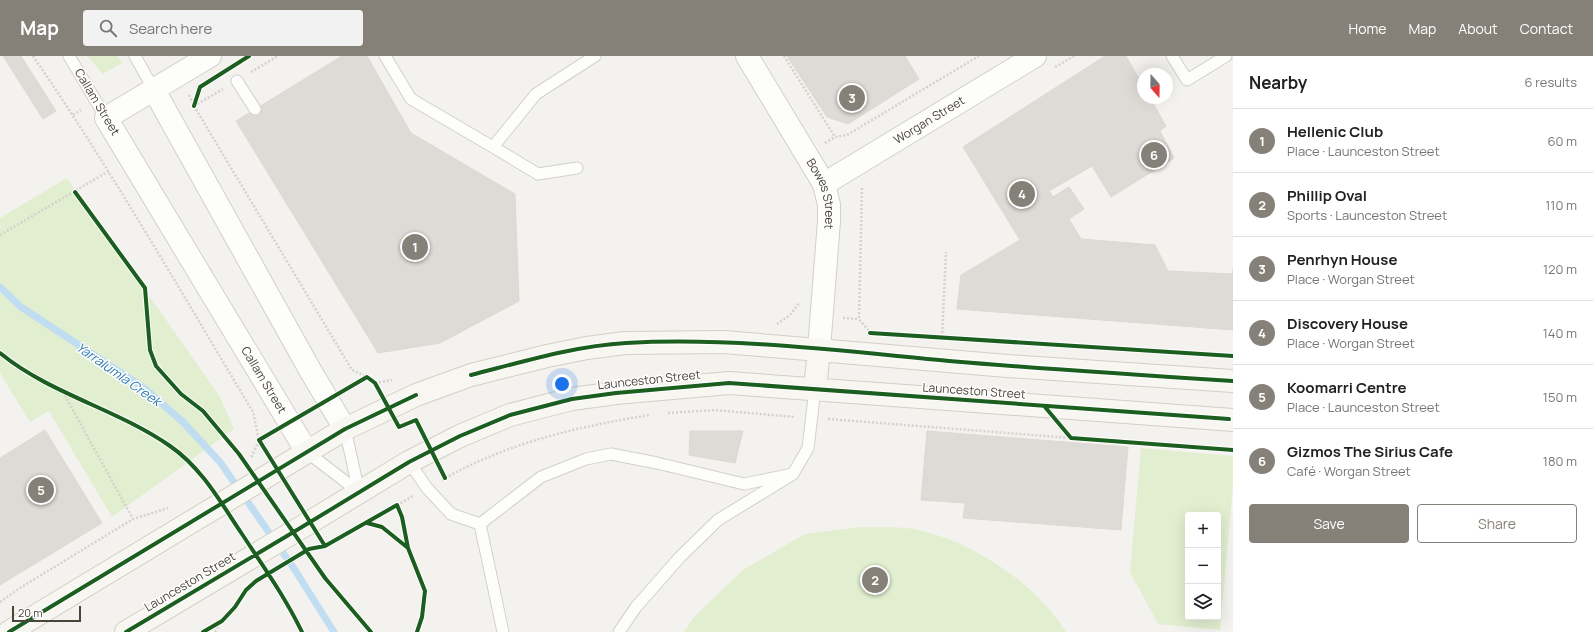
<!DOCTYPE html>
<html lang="en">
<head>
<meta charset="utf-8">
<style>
	body { margin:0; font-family:Manrope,sans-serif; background:#f2f2f2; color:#222 }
	.controls { position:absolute; right:12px; bottom:12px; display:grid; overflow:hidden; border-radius:4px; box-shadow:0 4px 16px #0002 }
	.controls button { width:36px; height:36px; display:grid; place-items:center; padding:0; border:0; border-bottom:1px solid #e0e0e0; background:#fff; color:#222; font:20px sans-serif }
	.compass { position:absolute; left:1137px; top:12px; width:36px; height:36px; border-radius:50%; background:#fff; box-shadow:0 4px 16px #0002; rotate:160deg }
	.scale { position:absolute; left:12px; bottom:10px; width:69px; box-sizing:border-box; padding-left:4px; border:2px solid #4b4439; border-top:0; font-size:11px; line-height:14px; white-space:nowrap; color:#4b4439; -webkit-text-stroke:3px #fff; paint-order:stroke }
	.you { position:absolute; left:562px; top:328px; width:14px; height:14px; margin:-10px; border:3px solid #fff; border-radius:50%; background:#1a73e8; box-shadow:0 0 0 6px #1a73e833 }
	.badge { display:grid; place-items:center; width:26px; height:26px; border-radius:50%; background:#868178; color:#fff; font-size:13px; font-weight:700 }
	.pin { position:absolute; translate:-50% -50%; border:2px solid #fff; box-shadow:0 1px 4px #0006 }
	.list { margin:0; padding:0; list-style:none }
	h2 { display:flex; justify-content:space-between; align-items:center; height:52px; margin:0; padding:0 16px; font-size:17px }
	h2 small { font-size:13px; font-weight:400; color:#767676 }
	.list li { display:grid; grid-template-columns:26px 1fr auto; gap:12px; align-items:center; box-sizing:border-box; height:64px; padding:0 16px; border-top:1px solid #e0e0e0 }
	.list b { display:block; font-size:15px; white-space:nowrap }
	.list p { margin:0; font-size:13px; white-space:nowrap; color:#767676 }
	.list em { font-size:13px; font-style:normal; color:#767676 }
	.actions { display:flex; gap:8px; padding:12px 16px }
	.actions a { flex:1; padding:9px 0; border:1px solid #868178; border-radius:4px; text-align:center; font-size:14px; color:#868178 }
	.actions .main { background:#868178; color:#fff }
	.icon { flex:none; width:22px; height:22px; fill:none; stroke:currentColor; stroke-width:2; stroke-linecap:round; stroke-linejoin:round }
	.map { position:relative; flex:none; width:1233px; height:576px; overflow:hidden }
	header { display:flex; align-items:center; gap:24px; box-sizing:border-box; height:56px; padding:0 20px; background:#868178; color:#fff }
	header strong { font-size:19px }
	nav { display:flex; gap:22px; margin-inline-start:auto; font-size:14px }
	.search { width:280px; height:36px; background:#f2f2f2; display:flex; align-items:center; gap:10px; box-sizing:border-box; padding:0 14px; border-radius:4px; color:#767676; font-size:15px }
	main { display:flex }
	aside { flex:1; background:#fff }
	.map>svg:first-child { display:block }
	.green { fill:#e1eecf; fill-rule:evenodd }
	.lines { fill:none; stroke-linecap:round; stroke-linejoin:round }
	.stream { stroke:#c0ddf1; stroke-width:7 }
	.building { fill:#dedbd6; stroke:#dcd9d4 }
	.lane-casing { stroke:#d2d0cb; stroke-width:13 }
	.street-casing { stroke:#d2d0cb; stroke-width:24 }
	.secondary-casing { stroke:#d3cfc5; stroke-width:24 }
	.path { stroke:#d3d2cc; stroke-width:2.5; stroke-dasharray:2 2; stroke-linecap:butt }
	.lane { stroke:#fdfdfc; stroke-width:11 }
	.street { stroke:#fdfdfc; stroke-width:22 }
	.secondary { stroke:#f7f6f1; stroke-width:22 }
	.cycleway-casing { stroke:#fff; stroke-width:6 }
	.cycleway { stroke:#1b5e20; stroke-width:4 }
	.labels { text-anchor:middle; stroke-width:3; stroke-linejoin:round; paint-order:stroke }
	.street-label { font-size:12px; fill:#4b4439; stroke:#fff }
	.water-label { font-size:13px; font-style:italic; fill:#2e7ab2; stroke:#fff }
</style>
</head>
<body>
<header>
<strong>Map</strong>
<div class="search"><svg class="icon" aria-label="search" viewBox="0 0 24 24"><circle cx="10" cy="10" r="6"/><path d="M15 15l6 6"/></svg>Search here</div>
<nav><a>Home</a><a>Map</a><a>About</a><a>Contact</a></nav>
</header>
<main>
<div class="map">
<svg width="1233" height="576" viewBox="0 0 1233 576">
	<rect width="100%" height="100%" fill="#f4f2ee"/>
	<path class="green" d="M87 0H117L122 7 103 18Z
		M67 122 220 341 234 373 112 461 49 355 30 366 0 317V162Z
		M1141 392 1233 400V430L1220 574 1158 568 1130 516ZM1188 459H1218V561H1188Z
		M860 471C877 472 903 470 918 474 972 485 1038 529 1066 576H684L693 562 743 514 805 478Z"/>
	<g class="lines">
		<path class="stream" d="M0 231 21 251 144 332 182 365 220 406 295 514 334 576"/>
	</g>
	<path class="building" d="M3 0H21L56 55 43 63Z
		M342 0H367L411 77 515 138 519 245 440 287 378 297 236 65Z
		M787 0H905L919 23 848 68 827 61Z
		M1105 0H1126L1143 30V42H1150L1166 70 1160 75 1174 102 1111 141 1092 110 1049 135 1053 141 1069 131 1084 153 1069 163 1081 183 1155 189 1168 215 1233 218V213V274L957 253 961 219 1020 184 963 91Z
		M45 374 102 467 0 529V402Z
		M690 375H743L735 407 689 399Z
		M927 375 1128 391 1121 474 963 462 965 447 921 444Z"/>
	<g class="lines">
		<g class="lane-casing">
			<path id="lane" d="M69 0 106 62
				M135 0 154 34
				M385 0 411 43 493 91 536 38 595 0
				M1172 0 1187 24 1226 0
				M237 25 255 53
				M493 91 538 118 577 112
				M345 373 359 436
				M307 396 359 436
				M409 406 427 432 451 458 480 468
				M503 576 480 468 541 421 586 403 611 398 657 407 744 428 793 418
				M619 576 636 551 680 501 718 464 793 418 808 392 815 333"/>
		</g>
		<g class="street-casing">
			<g id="street">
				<path id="s1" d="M210 0 106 62 307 396"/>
				<path id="s2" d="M747 0 824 128 829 149V165L819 293"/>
				<path d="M154 34 310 314 345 373"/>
				<path id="s3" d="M824 128 1035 0"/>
			</g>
		</g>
		<g class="secondary-casing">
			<path id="secondary" d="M815 333 819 293
				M9 576 345 373 416 339 471 319 547 300 587 292 625 287 724 286 1007 310 1233 325
				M126 576 297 474 409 406 460 380 510 359 572 343 616 337 729 327 1233 364"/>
		</g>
		<path class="path" d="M33 0C112 115 181 236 253 356L259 384 251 402
			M784 0 835 81
			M1055 11 1074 0
			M251 16 278 0
			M189 39 194 50 352 314 367 321
			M194 50 223 33
			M73 59 81 54
			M825 87 835 81 847 79 979 0
			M862 132 859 263 869 275
			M0 179 109 115
			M843 262 859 263
			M777 268 790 259 799 247
			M942 281 946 196
			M375 327 392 324
			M63 336 133 463
			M668 357 714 354 795 361
			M828 363 1071 382
			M442 424C506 387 577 371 649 359
			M397 449 413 440
			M0 546 20 532 133 463 168 452
			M215 576 222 565"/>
		<use href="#lane" class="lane"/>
		<use href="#street" class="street"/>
		<use href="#secondary" class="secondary"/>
		<g class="cycleway-casing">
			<path id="cycleway" d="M194 50 200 31 249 0
				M75 136 145 232 150 294 156 310 181 338 203 355 239 398 325 522 371 576
				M870 277 1233 300
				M0 297C50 338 117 353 170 390 202 412 221 447 242 478 263 510 285 541 302 576
				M471 319C522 306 574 290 626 287 733 281 842 295 949 305 1043 313 1138 319 1233 325
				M1045 351 1071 382 1233 394
				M367 467 382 471 408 492 425 535 422 561 417 576
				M325 490 259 384 367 321 375 327 399 371 416 364 445 422
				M9 576 345 373 416 339
				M126 576 297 474 409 406 460 380 510 359 572 343 616 337 729 327 1229 363
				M203 576 222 565 235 551 246 534 256 525 309 493 325 490 397 449 402 461 408 492"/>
		</g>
		<use href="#cycleway" class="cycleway"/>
	</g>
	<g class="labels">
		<g class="street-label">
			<text transform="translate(97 46) rotate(59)" y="4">Callam Street</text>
			<text dy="4" stroke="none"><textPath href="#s3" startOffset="123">Worgan Street</textPath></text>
			<text dy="4" stroke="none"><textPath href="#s2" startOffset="158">Bowes Street</textPath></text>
			<text dy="4" stroke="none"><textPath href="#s1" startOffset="427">Callam Street</textPath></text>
			<text transform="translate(649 324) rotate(-6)" y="4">Launceston Street</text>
			<text transform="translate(974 335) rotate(4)" y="4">Launceston Street</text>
			<text transform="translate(190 526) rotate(-31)" y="4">Launceston Street</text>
		</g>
		<g class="water-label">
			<text transform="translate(119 318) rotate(35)" y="5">Yarralumla Creek</text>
		</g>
	</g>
</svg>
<div class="controls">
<button>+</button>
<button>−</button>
<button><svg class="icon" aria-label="layers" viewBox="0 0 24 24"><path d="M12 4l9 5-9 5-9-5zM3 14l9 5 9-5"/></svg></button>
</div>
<svg class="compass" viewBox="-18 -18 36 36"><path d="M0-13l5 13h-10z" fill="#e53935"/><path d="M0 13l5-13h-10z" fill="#767676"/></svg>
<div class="scale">20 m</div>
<div class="you"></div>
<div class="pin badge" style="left:415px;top:191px">1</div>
<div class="pin badge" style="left:875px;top:524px">2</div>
<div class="pin badge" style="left:852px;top:42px">3</div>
<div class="pin badge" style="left:1022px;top:138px">4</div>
<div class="pin badge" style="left:41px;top:434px">5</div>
<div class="pin badge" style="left:1154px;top:99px">6</div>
</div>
<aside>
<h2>Nearby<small>6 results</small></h2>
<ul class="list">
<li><span class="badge">1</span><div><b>Hellenic Club</b><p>Place · Launceston Street</p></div><em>60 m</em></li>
<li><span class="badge">2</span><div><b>Phillip Oval</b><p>Sports · Launceston Street</p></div><em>110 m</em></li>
<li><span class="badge">3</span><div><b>Penrhyn House</b><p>Place · Worgan Street</p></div><em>120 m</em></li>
<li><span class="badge">4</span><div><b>Discovery House</b><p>Place · Worgan Street</p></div><em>140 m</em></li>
<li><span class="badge">5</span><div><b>Koomarri Centre</b><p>Place · Launceston Street</p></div><em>150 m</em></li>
<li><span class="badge">6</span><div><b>Gizmos The Sirius Cafe</b><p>Café · Worgan Street</p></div><em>180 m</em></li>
</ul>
<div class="actions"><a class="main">Save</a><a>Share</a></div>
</aside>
</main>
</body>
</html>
